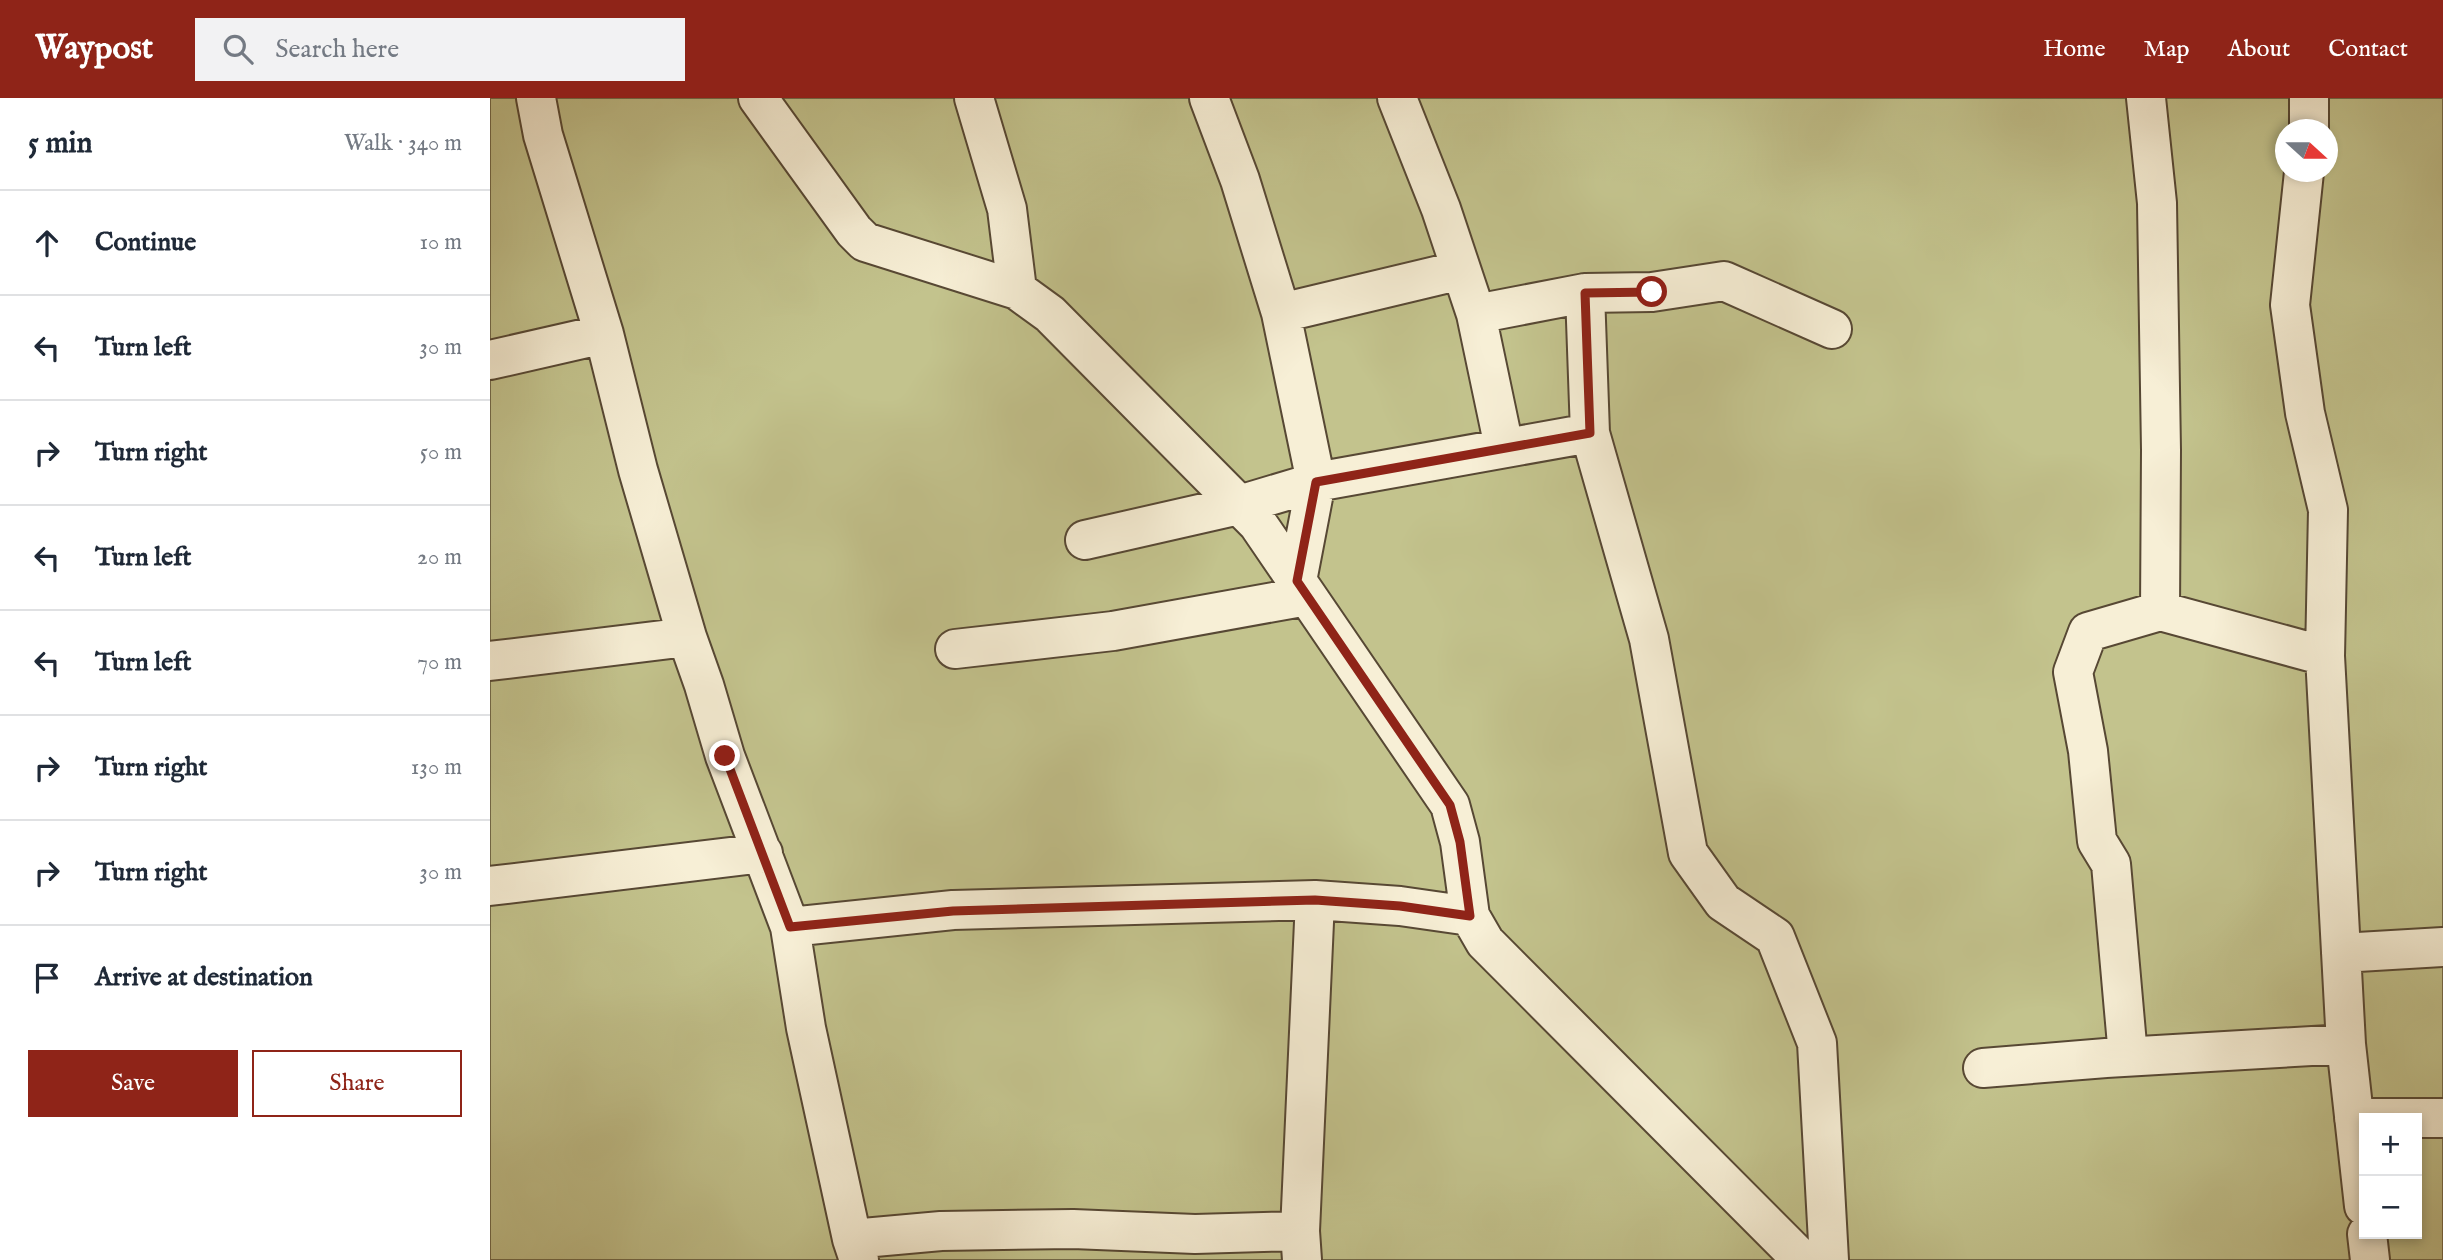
<!DOCTYPE html>
<html lang="en">
<head>
<meta charset="utf-8">
<style>
	body { margin:0; font-family:"IM FELL English",serif; background:#f2f2f3; color:#1f2937 }
	.controls { position:absolute; right:21px; bottom:21px; display:grid; overflow:hidden; border-radius:0px; box-shadow:0 4px 10px #0003 }
	.controls button { width:63px; height:63px; display:grid; place-items:center; padding:0; border:0; border-bottom:2px solid #e0e1e3; background:#fff; color:#1f2937; font:35px sans-serif }
	.compass { position:absolute; left:1785px; top:21px; width:63px; height:63px; border-radius:50%; background:#fff; box-shadow:0 4px 10px #0003; rotate:111deg }
	.stop { position:absolute; width:21px; height:21px; margin:-16px; border:5px solid #8f2418; border-radius:50%; background:#fff }
	.stop.end { background:#8f2418; border-color:#fff; box-shadow:0 2px 7px #0008 }
	.list { margin:0; padding:0; list-style:none }
	h2 { display:flex; justify-content:space-between; align-items:center; height:91px; margin:0; padding:0 28px; font-size:30px }
	h2 small { font-size:23px; font-weight:400; color:#747a83 }
	.list li { display:grid; grid-template-columns:46px 1fr auto; gap:21px; align-items:center; box-sizing:border-box; height:105px; padding:0 28px; border-top:2px solid #e0e1e3 }
	.list b { display:block; font-size:26px; white-space:nowrap }
	.list em { font-size:23px; font-style:normal; color:#747a83 }
	.actions { display:flex; gap:14px; padding:21px 28px }
	.actions a { flex:1; padding:16px 0; border:2px solid #8f2418; border-radius:0px; text-align:center; font-size:24px; color:#8f2418 }
	.actions .main { background:#8f2418; color:#fff }
	.icon { flex:none; width:38px; height:38px; fill:none; stroke:currentColor; stroke-width:2; stroke-linecap:round; stroke-linejoin:round }
	.map { position:relative; flex:none; width:1953px; height:1162px; overflow:hidden }
	header { display:flex; align-items:center; gap:42px; box-sizing:border-box; height:98px; padding:0 35px; background:#8f2418; color:#fff }
	header strong { font-size:33px }
	nav { display:flex; gap:38px; margin-inline-start:auto; font-size:24px }
	.search { width:490px; height:63px; background:#f2f2f3; display:flex; align-items:center; gap:18px; box-sizing:border-box; padding:0 24px; border-radius:0px; color:#747a83; font-size:26px }
	main { display:flex }
	aside { flex:1; background:#fff }
	.map>svg:first-child { display:block }
	.green { fill:#c3c38d; stroke:#736b4a; stroke-width:2; fill-rule:evenodd }
	.lines { fill:none; stroke-linecap:round; stroke-linejoin:round }
	.street-casing { stroke:#574834; stroke-width:42 }
	.street { stroke:#f7efd6; stroke-width:38 }
	.route { stroke:#8f2418; stroke-width:9 }
</style>
</head>
<body>
<header>
<strong>Waypost</strong>
<div class="search"><svg class="icon" aria-label="search" viewBox="0 0 24 24"><circle cx="10" cy="10" r="6"/><path d="M15 15l6 6"/></svg>Search here</div>
<nav><a>Home</a><a>Map</a><a>About</a><a>Contact</a></nav>
</header>
<main>
<aside>
<h2>5 min<small>Walk · 340 m</small></h2>
<ul class="list">
<li><svg class="icon" aria-label="ahead" viewBox="0 0 24 24"><path d="M12 20V5M6 11l6-6 6 6"/></svg><div><b>Continue</b></div><em>10 m</em></li>
<li><svg class="icon" aria-label="left" viewBox="0 0 24 24"><path d="M17 20v-9H6M10 6l-5 5 5 5"/></svg><div><b>Turn left</b></div><em>30 m</em></li>
<li><svg class="icon" aria-label="right" viewBox="0 0 24 24"><path d="M7 20v-9h11M14 6l5 5-5 5"/></svg><div><b>Turn right</b></div><em>50 m</em></li>
<li><svg class="icon" aria-label="left" viewBox="0 0 24 24"><path d="M17 20v-9H6M10 6l-5 5 5 5"/></svg><div><b>Turn left</b></div><em>20 m</em></li>
<li><svg class="icon" aria-label="left" viewBox="0 0 24 24"><path d="M17 20v-9H6M10 6l-5 5 5 5"/></svg><div><b>Turn left</b></div><em>70 m</em></li>
<li><svg class="icon" aria-label="right" viewBox="0 0 24 24"><path d="M7 20v-9h11M14 6l5 5-5 5"/></svg><div><b>Turn right</b></div><em>130 m</em></li>
<li><svg class="icon" aria-label="right" viewBox="0 0 24 24"><path d="M7 20v-9h11M14 6l5 5-5 5"/></svg><div><b>Turn right</b></div><em>30 m</em></li>
<li><svg class="icon" aria-label="arrive" viewBox="0 0 24 24"><path d="M6 21V4h12l-3 4 3 4H6"/></svg><div><b>Arrive at destination</b></div></li>
</ul>
<div class="actions"><a class="main">Save</a><a>Share</a></div>
</aside>
<div class="map">
<svg width="1953" height="1162" viewBox="0 0 1953 1162">
	<rect width="100%" height="100%" fill="#f3e7c0"/>
	<filter id="stains"><feTurbulence type="fractalNoise" baseFrequency=".00286" numOctaves="4"/><feColorMatrix values="0 0 0 0 .2 0 0 0 0 .09 0 0 0 0 .02 0 0 0 .5 -.17"/></filter>
	<radialGradient id="worn" r=".72"><stop offset=".6" stop-color="#630" stop-opacity="0"/><stop offset="1" stop-color="#630" stop-opacity=".3"/></radialGradient>
	<path class="green" d="M0 0H1953V1162H0ZM1796 32H1838V74H1796ZM1874 1020H1927V1136H1874Z"/>
	<g class="lines">
		<g class="street-casing">
			<path id="street" d="M46 0 53 37 114 236 148 372 197 539 214 587 235 658 300 829 316 930 362 1141 369 1162
				M268 0 364 133 375 144 527 192 560 216 768 426 960 707 970 744 980 818 995 844 1312 1162
				M484 0 517 111 527 192
				M719 0 750 82 791 215 826 384 807 483
				M907 0 951 111 986 216 1014 349
				M1656 0 1667 105 1671 352 1670 513
				M1819 32V0
				M1814 74 1800 207 1815 315 1838 412 1835 558
				M1095 195 1100 335 1159 541 1198 755 1233 804 1285 839 1327 945 1339 1162
				M791 215 971 172
				M986 216 1095 195 1162 194 1234 183 1342 231
				M0 262 114 236
				M595 442 749 407 826 384 1100 335
				M465 551 623 533 817 498
				M0 563 197 539
				M0 788 273 755
				M300 829 463 812 825 802 910 808 980 818
				M1851 855 1953 849
				M1638 958 1621 766 1607 743 1598 653 1583 574 1598 534 1670 513 1835 558 1856 946 1874 1108
				M1493 970 1616 960 1856 946
				M1864 1020H1953
				M1877 1136 1880 1162
				M362 1141 451 1133 583 1131 705 1136 810 1133
				M812 1162 810 1133 825 802"/>
		</g>
		<use href="#street" class="street"/>
	</g>
	<g class="lines">
		<path class="route" d="M235 658 300 829 463 813 825 802 910 808 980 818 970 744 960 707 807 483 826 384 1100 335 1095 195 1162 194"/>
	</g>
	<rect width="100%" height="100%" filter="url(#stains)"/>
	<rect width="100%" height="100%" fill="url(#worn)"/>
</svg>
<div class="controls">
<button>+</button>
<button>−</button>
</div>
<svg class="compass" viewBox="-18 -18 36 36"><path d="M0-13l5 13h-10z" fill="#e53935"/><path d="M0 13l5-13h-10z" fill="#747a83"/></svg>
<div class="stop" style="left:1162px;top:194px"></div>
<div class="stop end" style="left:235px;top:658px"></div>
</div>
</main>
</body>
</html>
